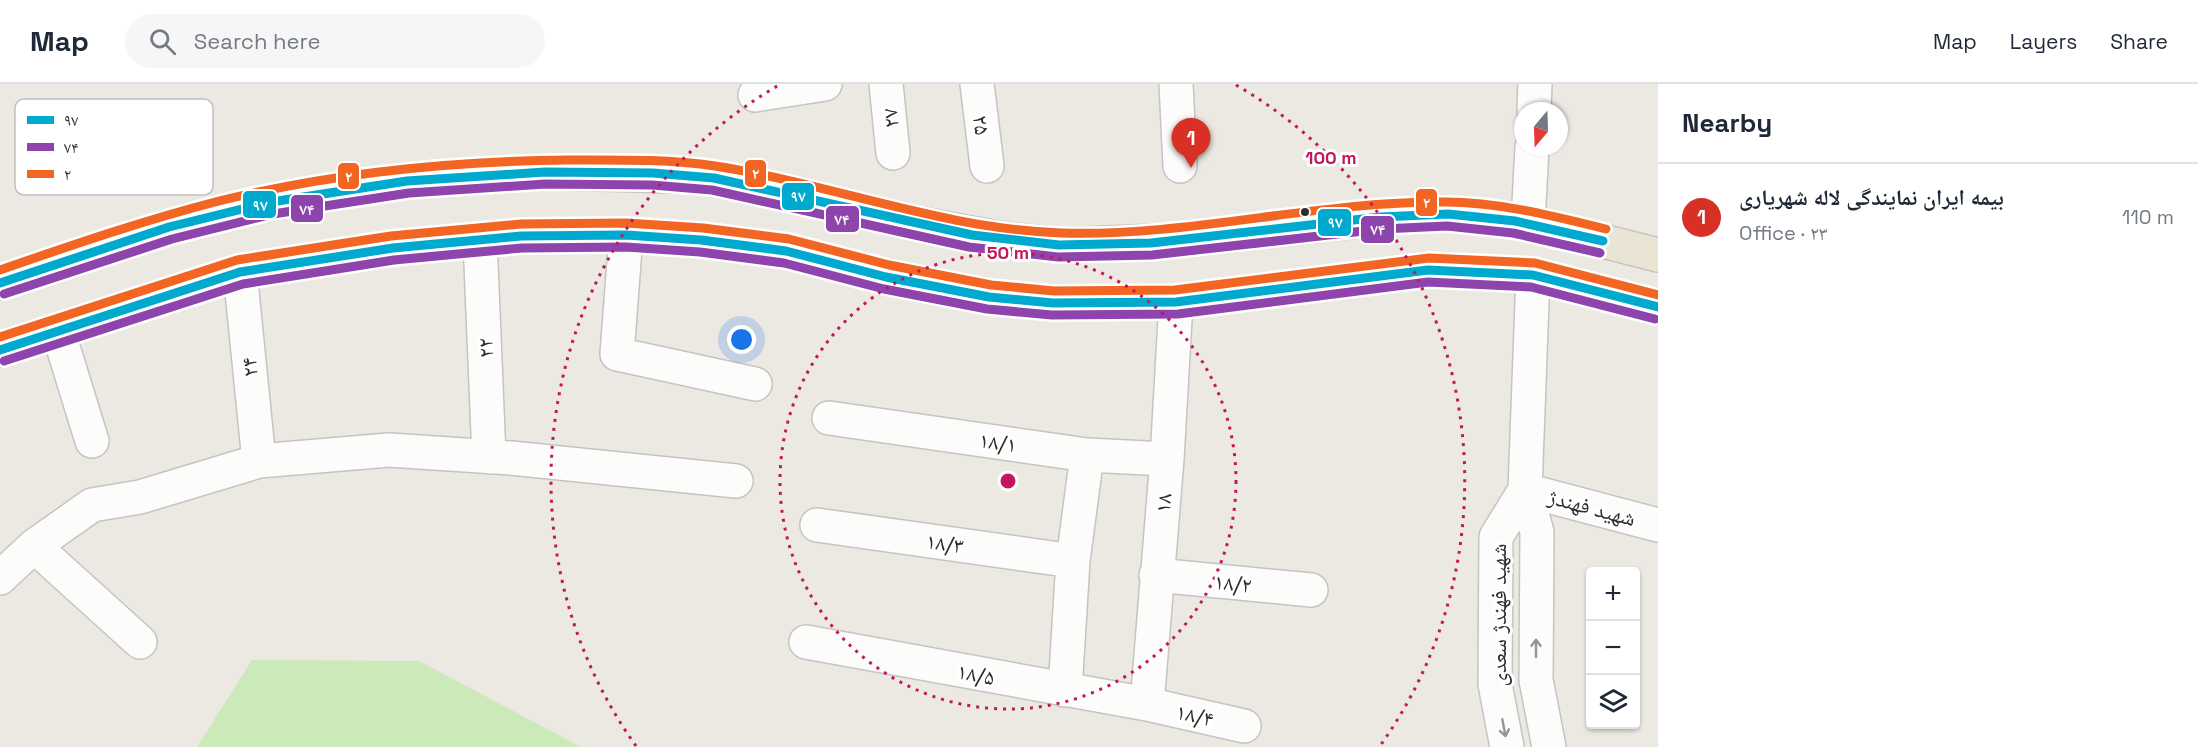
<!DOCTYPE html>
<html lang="en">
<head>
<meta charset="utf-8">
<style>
	body { margin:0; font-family:"Space Grotesk","Noto Naskh Arabic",sans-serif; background:#f6f6f7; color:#1f2937 }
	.controls { position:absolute; right:18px; bottom:18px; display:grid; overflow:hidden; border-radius:6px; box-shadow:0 2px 4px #0004 }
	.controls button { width:54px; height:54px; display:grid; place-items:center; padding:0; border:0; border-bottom:2px solid #e0e1e3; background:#fff; color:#1f2937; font:30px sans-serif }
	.compass { position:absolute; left:1514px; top:18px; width:54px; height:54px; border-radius:50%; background:#fff; box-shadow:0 2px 4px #0004; rotate:199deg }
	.you { position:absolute; left:742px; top:256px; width:21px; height:21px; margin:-15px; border:4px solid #fff; border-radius:50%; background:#1a73e8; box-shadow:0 0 0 9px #1a73e833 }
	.badge { display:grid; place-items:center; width:39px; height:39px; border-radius:50%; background:#d93025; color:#fff; font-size:20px; font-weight:700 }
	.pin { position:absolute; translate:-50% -50px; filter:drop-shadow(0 2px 3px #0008) }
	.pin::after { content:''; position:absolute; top:32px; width:21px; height:18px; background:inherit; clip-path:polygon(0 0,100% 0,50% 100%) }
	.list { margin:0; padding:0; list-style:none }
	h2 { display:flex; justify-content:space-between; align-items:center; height:78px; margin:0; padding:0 24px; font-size:26px }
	h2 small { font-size:20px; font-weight:400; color:#747a83 }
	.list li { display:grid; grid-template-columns:39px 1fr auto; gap:18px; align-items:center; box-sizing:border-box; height:108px; padding:0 24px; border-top:2px solid #e0e1e3 }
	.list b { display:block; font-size:22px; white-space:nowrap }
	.list p { margin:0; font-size:20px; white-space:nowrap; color:#747a83 }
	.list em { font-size:20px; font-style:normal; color:#747a83 }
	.icon { flex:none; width:33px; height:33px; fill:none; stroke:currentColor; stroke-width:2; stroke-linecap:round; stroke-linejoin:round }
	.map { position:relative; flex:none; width:1658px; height:663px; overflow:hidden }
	header { display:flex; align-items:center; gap:36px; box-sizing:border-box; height:84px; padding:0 30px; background:#fff; border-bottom:2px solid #e0e1e3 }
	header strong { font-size:28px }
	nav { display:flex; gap:33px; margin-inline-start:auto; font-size:21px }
	.search { width:420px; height:54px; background:#f6f6f7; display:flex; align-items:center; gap:15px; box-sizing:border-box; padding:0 21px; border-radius:33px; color:#747a83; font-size:22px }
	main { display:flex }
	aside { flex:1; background:#fff }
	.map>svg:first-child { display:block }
	.grass { fill:#cce9b9 }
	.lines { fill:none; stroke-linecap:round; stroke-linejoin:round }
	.minor-casing { stroke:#c5c4c3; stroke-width:36 }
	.major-casing { stroke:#c6c5c3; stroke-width:36 }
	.minor { stroke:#fcfcfb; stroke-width:33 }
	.major { stroke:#e9e4d4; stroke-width:33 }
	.bus-1-casing { stroke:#fff; stroke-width:14 }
	.bus-2-casing { stroke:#fff; stroke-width:14 }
	.bus-3-casing { stroke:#fff; stroke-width:14 }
	.bus-1 { stroke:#00a9ce; stroke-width:9 }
	.bus-2 { stroke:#8e44ad; stroke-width:9 }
	.bus-3 { stroke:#f26522; stroke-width:9 }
	.oneway { stroke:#949494 }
	.ring { fill:none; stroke:#c2185b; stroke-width:3; stroke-dasharray:3 6 }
	.bus-dot { fill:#2d2d2d; stroke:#fff; stroke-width:2 }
	.labels { text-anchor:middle; stroke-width:6; stroke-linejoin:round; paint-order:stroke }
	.street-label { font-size:22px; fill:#2d2d2d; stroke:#fff }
	.key { fill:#fff; stroke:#c0c0c0; stroke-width:1.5 }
	.key-label { font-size:16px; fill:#2d2d2d }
	.centre { fill:#c2185b; stroke:#fff; stroke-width:3 }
	.ring-label { font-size:18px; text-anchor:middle; font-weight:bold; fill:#c2185b; stroke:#fff; stroke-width:6; stroke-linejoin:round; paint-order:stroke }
	.line-badge { stroke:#fff; stroke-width:2 }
	.badge-label { font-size:16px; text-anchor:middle; font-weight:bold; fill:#fff }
</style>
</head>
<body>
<header>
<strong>Map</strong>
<div class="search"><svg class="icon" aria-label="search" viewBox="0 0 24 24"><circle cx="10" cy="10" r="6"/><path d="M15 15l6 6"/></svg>Search here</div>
<nav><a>Map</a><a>Layers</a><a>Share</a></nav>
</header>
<main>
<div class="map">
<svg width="1658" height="663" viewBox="0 0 1658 663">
	<rect width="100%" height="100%" fill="#ece8e2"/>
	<path class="grass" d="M252 576 419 577 581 663H197Z"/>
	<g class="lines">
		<g class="minor-casing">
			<path id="minor" d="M886 0 893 69
				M977 0 987 82
				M1176 0 1180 82
				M755 11 825 0
				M1534 27 1535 0
				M1528 138 1532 63
				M626 151 617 270 755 300
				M480 156 489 373
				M240 188 259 377
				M1533 191 1525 406 1537 448 1536 596 1549 663
				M58 247 92 357
				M829 334 1087 371 1167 375
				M1525 406 1658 441
				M817 441 1073 477
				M34 462 140 558
				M1156 491 1311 506
				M0 494 34 462 92 421 140 413 259 377 389 366 511 374 736 397
				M806 558 1147 620 1244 642
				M1065 606 1073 477 1087 371
				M1147 620 1167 375 1176 218
				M1507 663 1495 600 1496 453 1525 406"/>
		</g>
		<g class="major-casing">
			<path id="major" d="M0 199 137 152 229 127 387 99 526 88 711 93 799 110 899 136 998 154 1058 161 1185 156 1429 129 1528 138 1658 171
				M0 266 240 188 393 164 521 152 626 151 701 156 786 167 886 193 989 213 1053 219 1176 218 1428 186 1533 191 1658 223"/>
		</g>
		<use href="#minor" class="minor"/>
		<use href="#major" class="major"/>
		<g class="bus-1-casing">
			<path id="bus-1" d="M0 199 169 143 271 118 407 97 545 88 653 89 714 94 972 151 1059 161 1151 159 1380 133 1448 130 1515 137 1603 157
				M0 266 240 188 393 164 521 152 626 151 701 156 786 167 886 193 989 213 1053 219 1176 218 1428 186 1533 191 1658 223"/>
		</g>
		<g class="bus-2-casing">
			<path id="bus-2" d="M4 210 172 155 273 130 409 109 545 100 652 101 712 106 969 163 1058 173 1152 171 1381 145 1447 142 1513 149 1600 169
				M4 277 243 200 394 176 522 164 626 163 700 168 784 179 884 205 987 225 1052 231 1178 230 1428 198 1531 203 1655 235"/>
		</g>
		<g class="bus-3-casing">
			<path id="bus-3" d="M0 186C72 161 145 136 219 117 333 89 451 77 568 76 617 76 667 75 715 82 831 100 943 145 1061 149 1190 153 1316 117 1445 118 1499 118 1553 132 1606 145
				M0 253 237 176 391 152 521 140 626 139 703 144 789 155 889 181 991 201 1054 207 1175 206 1429 174 1535 179 1658 211"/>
		</g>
		<use href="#bus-1" class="bus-1"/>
		<use href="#bus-2" class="bus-2"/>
		<use href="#bus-3" class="bus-3"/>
	</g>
	<defs><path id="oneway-shaft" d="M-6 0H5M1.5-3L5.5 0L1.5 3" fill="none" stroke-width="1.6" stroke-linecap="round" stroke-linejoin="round" transform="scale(1.5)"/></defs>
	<g class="oneway">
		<use href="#oneway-shaft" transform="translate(1536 564) rotate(-90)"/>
		<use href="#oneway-shaft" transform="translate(1504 644) rotate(79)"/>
	</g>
	<g class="ring">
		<circle cx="1008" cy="397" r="228"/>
		<path d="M636 662A457 457 0 0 1 779 1M1236 1A457 457 0 0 1 1380 662"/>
	</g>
	<circle class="bus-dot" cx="1305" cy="128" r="5"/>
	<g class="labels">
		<g class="street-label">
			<text transform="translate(890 34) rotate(-96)" y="8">۲۷</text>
			<text transform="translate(982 41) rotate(83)" y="8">۲۵</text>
			<text transform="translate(485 264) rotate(-93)" y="8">۲۲</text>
			<text transform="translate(249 283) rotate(-96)" y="8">۲۴</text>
			<text transform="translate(998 358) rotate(8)" y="8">۱۸/۱</text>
			<text transform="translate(1163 419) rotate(-85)" y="8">۱۸</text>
			<text transform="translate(1592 423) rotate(15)" y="8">شهید فهندژ</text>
			<text transform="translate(945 459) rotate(8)" y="8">۱۸/۳</text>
			<text transform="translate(1233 499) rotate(6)" y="8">۱۸/۲</text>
			<text transform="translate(1498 531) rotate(-90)" y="8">شهید فهندژ سعدی</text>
			<text transform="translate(976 590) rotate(11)" y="8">۱۸/۵</text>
			<text transform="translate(1195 631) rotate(13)" y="8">۱۸/۴</text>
		</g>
	</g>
	<rect x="15" y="15" width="198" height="96" rx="9" class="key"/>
	<rect x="27" y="32" width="27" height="8" fill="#00a9ce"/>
	<rect x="27" y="59" width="27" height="8" fill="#8e44ad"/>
	<rect x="27" y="86" width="27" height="8" fill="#f26522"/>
	<g class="key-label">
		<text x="64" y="42">۹۷</text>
		<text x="64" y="69">۷۴</text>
		<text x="64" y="96">۲</text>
	</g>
	<circle cx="1008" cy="397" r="9" class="centre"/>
	<g class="ring-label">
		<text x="1331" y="80">100 m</text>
		<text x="1008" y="175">50 m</text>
	</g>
	<g class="line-badge">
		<rect x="744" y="75" width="23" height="29" rx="6" fill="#f26522"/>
		<rect x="337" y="78" width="23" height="28" rx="6" fill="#f26522"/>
		<rect x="781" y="98" width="34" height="29" rx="6" fill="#00a9ce"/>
		<rect x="1415" y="104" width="23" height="29" rx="6" fill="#f26522"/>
		<rect x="242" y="106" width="35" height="29" rx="6" fill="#00a9ce"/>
		<rect x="290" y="110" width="34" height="29" rx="6" fill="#8e44ad"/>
		<rect x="825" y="121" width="35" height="28" rx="6" fill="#8e44ad"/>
		<rect x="1317" y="124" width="35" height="29" rx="6" fill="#00a9ce"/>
		<rect x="1360" y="131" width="35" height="29" rx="6" fill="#8e44ad"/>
	</g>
	<g class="badge-label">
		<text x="756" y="95">۲</text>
		<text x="349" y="98">۲</text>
		<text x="798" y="118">۹۷</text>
		<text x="1427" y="124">۲</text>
		<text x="260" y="127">۹۷</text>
		<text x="307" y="131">۷۴</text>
		<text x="842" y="141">۷۴</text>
		<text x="1335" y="144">۹۷</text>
		<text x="1378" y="151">۷۴</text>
	</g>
</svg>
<div class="controls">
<button>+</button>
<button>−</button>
<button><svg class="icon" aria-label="layers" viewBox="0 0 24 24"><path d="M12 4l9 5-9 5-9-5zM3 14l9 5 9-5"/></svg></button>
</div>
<svg class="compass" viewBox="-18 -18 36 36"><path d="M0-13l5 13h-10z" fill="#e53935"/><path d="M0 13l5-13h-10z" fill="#747a83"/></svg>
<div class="you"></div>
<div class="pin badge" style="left:1191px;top:84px">1</div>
</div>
<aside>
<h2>Nearby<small></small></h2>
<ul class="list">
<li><span class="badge">1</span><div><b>بیمه ایران نمایندگی لاله شهریاری</b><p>Office · ۲۳</p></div><em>110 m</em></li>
</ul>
</aside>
</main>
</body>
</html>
